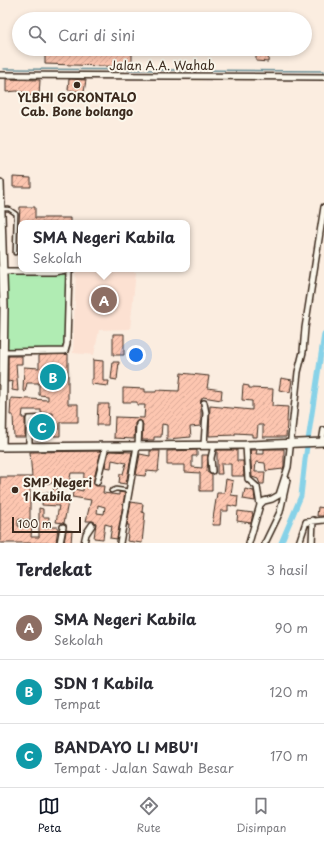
<!DOCTYPE html>
<html lang="id">
<head>
<meta charset="utf-8">
<style>
	body { margin:0; font-family:"Playpen Sans",sans-serif; background:#f2f2f3; color:#2b2b33 }
	.scale { position:absolute; left:12px; bottom:10px; width:69px; box-sizing:border-box; padding-left:4px; border:2px solid #3b2a1e; border-top:0; font-size:11px; line-height:14px; white-space:nowrap; color:#3b2a1e; -webkit-text-stroke:3px #fbf7ec; paint-order:stroke }
	.you { position:absolute; left:136px; top:355px; width:14px; height:14px; margin:-10px; border:3px solid #fff; border-radius:50%; background:#1a73e8; box-shadow:0 0 0 6px #1a73e833 }
	.badge { display:grid; place-items:center; width:26px; height:26px; border-radius:50%; background:#111827; color:#fff; font-size:13px; font-weight:700 }
	.pin { position:absolute; translate:-50% -50%; border:2px solid #fff; box-shadow:0 1px 4px #0006 }
	.popup { position:absolute; left:18px; top:220px; width:172px; height:52px; box-sizing:border-box; display:grid; place-content:center; border-radius:8px; background:#fff; filter:drop-shadow(0 1px 3px #0005); font-size:13px; white-space:nowrap; color:#7c7c81 }
	.popup b { font-size:15px; color:#2b2b33 }
	.popup::after { content:''; position:absolute; left:50%; top:100%; margin-left:-8px; border:8px solid transparent; border-top-color:#fff }
	.list { margin:0; padding:0; list-style:none }
	h2 { display:flex; justify-content:space-between; align-items:center; height:52px; margin:0; padding:0 16px; font-size:17px }
	h2 small { font-size:13px; font-weight:400; color:#7c7c81 }
	.list li { display:grid; grid-template-columns:26px 1fr auto; gap:12px; align-items:center; box-sizing:border-box; height:64px; padding:0 16px; border-top:1px solid #e1e1e2 }
	.list b { display:block; font-size:15px; white-space:nowrap }
	.list p { margin:0; font-size:13px; white-space:nowrap; color:#7c7c81 }
	.list em { font-size:13px; font-style:normal; color:#7c7c81 }
	.icon { flex:none; width:22px; height:22px; fill:none; stroke:currentColor; stroke-width:2; stroke-linecap:round; stroke-linejoin:round }
	.map { position:relative; flex:none; width:324px; height:543px; overflow:hidden }
	.search { position:absolute; background:#fff; box-shadow:0 2px 6px #0003; left:12px; right:12px; top:12px; height:44px; display:flex; align-items:center; gap:10px; box-sizing:border-box; padding:0 14px; border-radius:22px; color:#7c7c81; font-size:15px }
	.sheet { height:244px; background:#fff }
	nav { display:flex; justify-content:space-around; align-items:center; box-sizing:border-box; height:56px; border-top:1px solid #e1e1e2; background:#fff; font-size:11px; color:#7c7c81 }
	nav a { display:grid; justify-items:center; gap:2px }
	nav .on { color:#111827 }
	.map>svg:first-child { display:block }
	.built { fill:#fce1d2 }
	.pitch { fill:#b0ecb3; stroke:#768b68 }
	.lines { fill:none; stroke-linecap:round; stroke-linejoin:round }
	.stream { stroke:#698f97; stroke-width:1.5 }
	.canal { stroke:#87d2e8; stroke-width:5 }
	.building { fill:url(#building-hatch); stroke:#3b2a1e; fill-rule:evenodd }
	.lane-casing { stroke:#3b2a1e; stroke-width:5.5 }
	.street-casing { stroke:#3b2a1e; stroke-width:8 }
	.secondary-casing { stroke:#3b2a1e; stroke-width:10 }
	.lane { stroke:#fbf7ec; stroke-width:2.5 }
	.street { stroke:#fbf7ec; stroke-width:5 }
	.secondary { stroke:#fbf7ec; stroke-width:7 }
	.poi-dot { fill:#3b2a1e; stroke:#fbf7ec; stroke-width:1.5 }
	.labels { text-anchor:middle; stroke-width:4; stroke-linejoin:round; paint-order:stroke }
	.street-label { font-size:12px; fill:#3b2a1e; stroke:#fbf7ec }
	.poi-label { font-size:12px; font-weight:bold; fill:#3b2a1e; stroke:#fbf7ec }
</style>
</head>
<body>
<div class="map">
<svg width="324" height="543" viewBox="0 0 324 543">
	<defs>
		<pattern id="building-hatch" width="6" height="6" patternUnits="userSpaceOnUse"><rect width="6" height="6" fill="#fdc6b0"/><path d="M-1 1l2-2M0 6l6-6M5 7l2-2" fill="none" stroke="#daaa97"/></pattern>
	</defs>
	<rect width="100%" height="100%" fill="#fbede0"/>
	<filter id="ink" filterUnits="userSpaceOnUse"><feTurbulence type="fractalNoise" baseFrequency=".025" numOctaves="2"/><feDisplacementMap in="SourceGraphic" scale="8" xChannelSelector="R" yChannelSelector="G"/><feConvolveMatrix kernelMatrix="1 2 1 2 8 2 1 2 1" color-interpolation-filters="sRGB"/></filter>
	<g filter="url(#ink)">
		<path class="built" d="M76 269 136 272 130 329 99 330 94 355 73 353Z"/>
		<path class="pitch" d="M7 273 69 274 68 349 7 351Z"/>
		<g class="lines">
			<path class="stream" d="M4 69 324 71"/>
			<path class="canal" d="M281 543 301 496 305 460 324 334"/>
		</g>
		<path class="building" d="M45 49H132V67L45 64Z
			M256 49H269L268 62 256 61Z
			M6 79 40 80 39 96 26 95V93L17 91 6 92Z
			M69 79 86 80 84 92 68 90Z
			M13 177 31 178V187H13Z
			M20 207H35V218H70V223H19Z
			M113 334H124V355H113Z
			M68 354V404H78V422H60V436H54L55 432H33V423L53 421V413H41V410H23L22 418H25V437H14L13 415H10L11 398 48 400V396L39 395V383H27L25 392 23 391 24 367 39 368V355Z
			M8 356H22V364H16L18 391 12 390 13 381 8 382Z
			M93 360 103 361V381H109L108 386 91 384V379H93Z
			M113 362H119L117 380 111 379Z
			M181 373 209 376 207 388 222 390 221 400 203 397 201 400V426L190 427 191 437 167 439V425L162 424 161 437H154V440H142L143 424 139 420 135 423 134 439 114 438 115 417 144 418 145 405H137V402H123V388L145 389V392H156V390L179 391Z
			M281 378 292 380 290 392 279 390Z
			M243 385 249 386V388L273 389 272 406 288 407 286 437H263V425H258L257 437H252V434L235 433V435L209 436 210 406 252 410V401L242 400Z
			M98 404H109L108 425H97Z
			M264 449H284V466L283 469 266 471 265 463 256 462 255 472H265L264 484H260L258 479 252 477 250 450H257L256 454H264Z
			M197 450V456H192V467L202 468V455H208L207 472 212 475V491H200V473L185 472V465H167V451Z
			M217 450H237V461H243L244 476H231V464H221L222 474H217Z
			M101 451 93 483 96 486H104L103 493 119 495V492L125 493 117 539 110 538 112 526 105 524 103 539 94 538 96 523 93 521H86L91 500 72 497 74 489 83 491 84 473H71L68 488 57 487V501L68 502 64 523 56 522 59 506 42 505 43 493H53L54 483 30 484V520L18 519V526L26 527V522L32 523 31 537H39V508L43 509V517H49L48 527H58L56 543H0V477H32L30 452ZM98 505 105 507 104 514 97 513Z
			M109 451 132 452 126 484 119 483 120 474H123L126 463 112 460 111 468 105 467Z
			M150 451H160L158 472 146 471 145 476 136 475 140 454 150 456Z
			M226 479 233 481 231 495 238 496 237 507 228 505V511H221L220 525H212L217 493H224Z
			M245 489 254 491 255 501 243 499Z
			M131 502 143 504 142 512 145 513 142 543 127 541 129 525H127Z
			M318 507 324 508V516H317Z
			M238 511 253 513 251 523 237 521Z
			M66 530 72 531 71 543H64Z"/>
		<g class="lines">
			<g class="lane-casing">
				<path id="lane" d="M2 209H9L16 214 15 253
					M111 491 116 489 130 491"/>
			</g>
			<g class="street-casing">
				<path id="street" d="M0 75 324 77
					M3 272H54L72 269
					M4 352 65 351 67 344 69 271
					M322 442 324 430
					M204 445 206 413 204 403
					M246 445 248 479 257 487 260 505 249 543
					M138 446 139 424
					M29 447V419L49 418
					M212 471 211 458 214 445
					M97 482 106 446
					M260 505 264 501 272 499 279 495 288 467 298 372 303 352 305 328 324 207
					M60 543 63 527
					M84 543 86 534 92 525
					M120 543 137 446
					M265 543 280 512 287 480
					M299 543 306 522 324 520
					M312 543 313 520"/>
			</g>
			<g class="secondary-casing">
				<path id="secondary" d="M0 183 4 307 2 447
					M0 447 246 445 324 442"/>
			</g>
			<use href="#lane" class="lane"/>
			<use href="#street" class="street"/>
			<use href="#secondary" class="secondary"/>
		</g>
	</g>
	<g class="poi-dot">
		<circle cx="77" cy="85" r="4"/>
		<circle cx="15" cy="490" r="4"/>
	</g>
	<g class="labels">
		<g class="street-label">
			<text x="162" y="70">Jalan A.A. Wahab</text>
		</g>
		<g class="poi-label">
			<text x="77" y="102">YLBHI GORONTALO<tspan x="77" dy="14">Cab. Bone bolango</tspan></text>
			<text x="23" y="487" text-anchor="start">SMP Negeri<tspan x="23" dy="14">1 Kabila</tspan></text>
		</g>
	</g>
</svg>
<div class="scale">100 m</div>
<div class="you"></div>
<div class="pin badge" style="left:104px;top:300px;background:#8d6e63">A</div>
<div class="popup"><b>SMA Negeri Kabila</b>Sekolah</div>
<div class="pin badge" style="left:53px;top:377px;background:#0f9aa8">B</div>
<div class="pin badge" style="left:42px;top:427px;background:#0f9aa8">C</div>
<div class="search"><svg class="icon" aria-label="search" viewBox="0 0 24 24"><circle cx="10" cy="10" r="6"/><path d="M15 15l6 6"/></svg>Cari di sini</div>
</div>
<section class="sheet">
<h2>Terdekat<small>3 hasil</small></h2>
<ul class="list">
<li><span class="badge" style="background:#8d6e63">A</span><div><b>SMA Negeri Kabila</b><p>Sekolah</p></div><em>90 m</em></li>
<li><span class="badge" style="background:#0f9aa8">B</span><div><b>SDN 1 Kabila</b><p>Tempat</p></div><em>120 m</em></li>
<li><span class="badge" style="background:#0f9aa8">C</span><div><b>BANDAYO LI MBU'I</b><p>Tempat · Jalan Sawah Besar</p></div><em>170 m</em></li>
</ul>
</section>
<nav>
<a class="on"><svg class="icon" aria-label="map" viewBox="0 0 24 24"><path d="M3 6l6-2 6 2 6-2v14l-6 2-6-2-6 2zM9 4v14M15 6v14"/></svg>Peta</a>
<a><svg class="icon" aria-label="directions" viewBox="0 0 24 24"><path d="M12 3l9 9-9 9-9-9zM9 14v-3h6M13 9l2 2-2 2"/></svg>Rute</a>
<a><svg class="icon" aria-label="saved" viewBox="0 0 24 24"><path d="M7 4h10v16l-5-4-5 4z"/></svg>Disimpan</a>
</nav>
</body>
</html>
